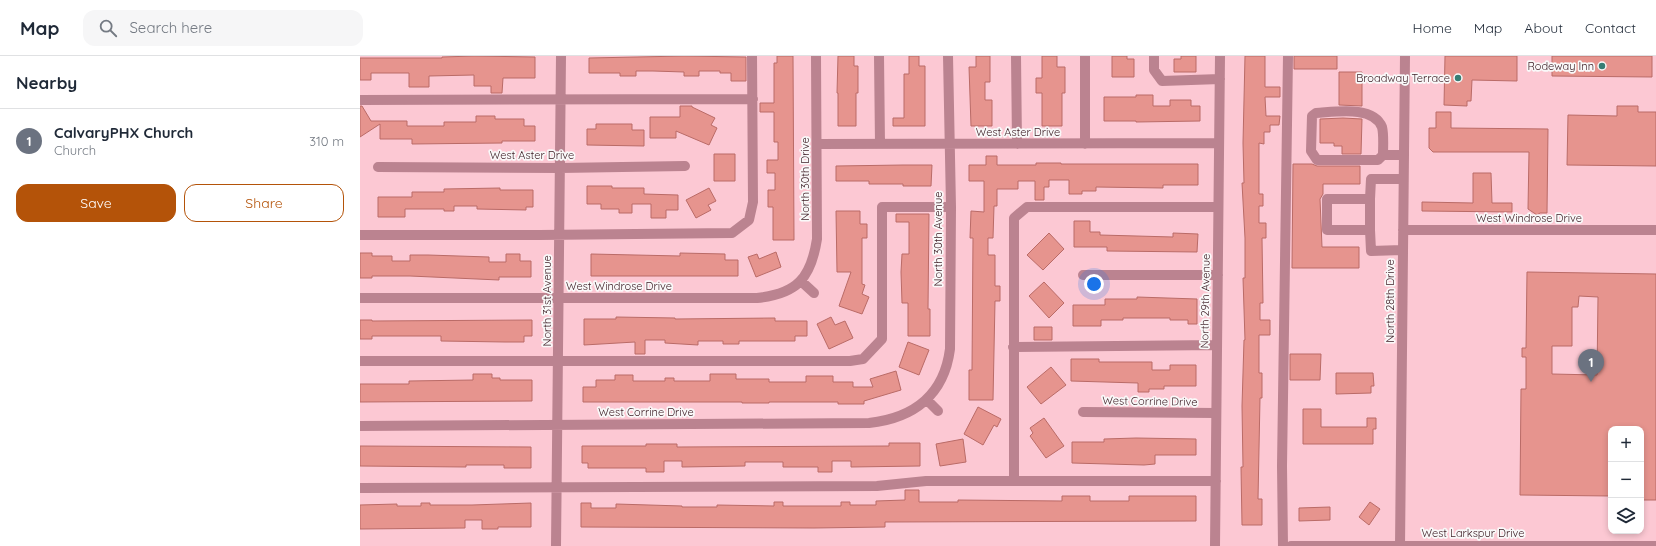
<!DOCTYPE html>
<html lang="en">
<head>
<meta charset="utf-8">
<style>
	body { margin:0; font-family:Quicksand,sans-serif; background:#f6f6f7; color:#1f2937 }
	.controls { position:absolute; right:12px; bottom:12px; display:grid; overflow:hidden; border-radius:8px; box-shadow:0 2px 6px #0003 }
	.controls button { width:36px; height:36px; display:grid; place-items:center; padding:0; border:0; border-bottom:1px solid #e0e1e3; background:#fff; color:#1f2937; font:20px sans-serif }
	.you { position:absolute; left:734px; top:228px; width:14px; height:14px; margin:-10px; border:3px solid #fff; border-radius:50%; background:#1a73e8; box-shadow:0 0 0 6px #1a73e833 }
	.badge { display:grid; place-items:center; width:26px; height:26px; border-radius:50%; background:#b45309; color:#fff; font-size:13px; font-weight:700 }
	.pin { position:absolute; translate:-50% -33px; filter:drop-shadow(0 1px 2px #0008) }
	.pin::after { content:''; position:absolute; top:21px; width:14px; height:12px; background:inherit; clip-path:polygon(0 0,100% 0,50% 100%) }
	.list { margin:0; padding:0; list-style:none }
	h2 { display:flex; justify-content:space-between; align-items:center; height:52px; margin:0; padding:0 16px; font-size:17px }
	h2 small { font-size:13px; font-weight:400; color:#747a83 }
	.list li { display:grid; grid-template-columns:26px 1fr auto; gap:12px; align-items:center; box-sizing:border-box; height:64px; padding:0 16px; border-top:1px solid #e0e1e3 }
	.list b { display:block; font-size:15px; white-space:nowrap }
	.list p { margin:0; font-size:13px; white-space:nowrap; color:#747a83 }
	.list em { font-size:13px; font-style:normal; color:#747a83 }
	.actions { display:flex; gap:8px; padding:12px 16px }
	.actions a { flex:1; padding:9px 0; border:1px solid #b45309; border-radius:12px; text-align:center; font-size:14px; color:#b45309 }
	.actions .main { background:#b45309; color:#fff }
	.icon { flex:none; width:22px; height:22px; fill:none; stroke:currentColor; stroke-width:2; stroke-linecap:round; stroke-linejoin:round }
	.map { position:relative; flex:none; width:1296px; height:490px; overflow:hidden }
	header { display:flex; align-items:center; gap:24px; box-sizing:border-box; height:56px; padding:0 20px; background:#fff; border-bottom:1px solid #e0e1e3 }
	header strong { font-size:19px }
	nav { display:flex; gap:22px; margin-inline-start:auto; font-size:14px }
	.search { width:280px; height:36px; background:#f6f6f7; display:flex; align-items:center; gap:10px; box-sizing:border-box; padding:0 14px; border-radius:12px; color:#747a83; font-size:15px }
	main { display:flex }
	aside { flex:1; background:#fff }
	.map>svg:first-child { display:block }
	.building { fill:#e6948e; stroke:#ba6b67; fill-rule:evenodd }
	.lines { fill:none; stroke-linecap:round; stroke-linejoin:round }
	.minor { stroke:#bb8390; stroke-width:10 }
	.poi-dot { fill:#377d74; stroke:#f9f9f9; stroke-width:1.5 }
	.labels { text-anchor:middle; stroke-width:3.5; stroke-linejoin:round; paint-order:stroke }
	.poi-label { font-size:11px; fill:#412129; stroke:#f9f9f9; text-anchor:end }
	.street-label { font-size:11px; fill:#412129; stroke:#f9f9f9 }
</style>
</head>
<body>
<header>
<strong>Map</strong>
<div class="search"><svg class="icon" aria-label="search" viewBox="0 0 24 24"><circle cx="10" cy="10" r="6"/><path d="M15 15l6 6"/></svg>Search here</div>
<nav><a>Home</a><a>Map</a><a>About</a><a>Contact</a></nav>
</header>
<main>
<aside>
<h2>Nearby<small></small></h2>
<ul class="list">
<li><span class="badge" style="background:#6b7280">1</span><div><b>CalvaryPHX Church</b><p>Church</p></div><em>310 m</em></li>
</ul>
<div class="actions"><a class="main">Save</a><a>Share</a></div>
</aside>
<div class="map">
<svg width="1296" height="490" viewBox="0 0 1296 490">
	<rect width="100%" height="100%" fill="#fcc8d3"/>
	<path class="building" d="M114 0 175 1V22H143L142 37H131V30H114V19L69 20V31H49V17H11V24H0V2H82V1Z
		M324 0 386 1V25H371V17H360V15H339V20H324V16L293 15H276V20H260V17H229V2Z
		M417 0H433L434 184H413V151H408V134H415V117H407V104H418V86H414V56H400V47H414V7H417Z
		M478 0H494V10H498V37H496V70H478V37H477Z
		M549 0H559V10H565V70H533V62H544V18H549Z
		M616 0H630V26H625V44H632V70H611L609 11H616Z
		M682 0H697V11H705V37H702V70H682V37H676V22H682Z
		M752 0H767V3H774V21H752Z
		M821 0H836V16H814V3H821Z
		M885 0H905V31H920V41H905L906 60H920L919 69H910V76H904V88L899 87V138H903V150H899V167H906V182H902L903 247H900V264H910V279H899V317H902V342H900L898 443H902V469H882L881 411H883L882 350 884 284H885L883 222H885V182L882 127H884L883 87Z
		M934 0H977V13H934Z
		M1085 0H1157V25L1112 24 1111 45H1107V50L1084 49Z
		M1192 0H1292V21L1192 20Z
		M979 16H1002V50L979 49Z
		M776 39H793V50H810V44H831V50H840V65L776 66V65H744V41H776Z
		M0 50H2L11 65H47V70H84V66H116V60H135V63H164V70H175V85H142V87L52 88V83H20V68L0 81Z
		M320 50H332V51L355 62 351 69 357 72 349 89 316 75V82H290V61H320Z
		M1257 50H1278V56H1296V110L1207 109 1208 59 1257 60Z
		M1076 56H1091V72L1188 73 1187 157H1180L1177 159 1168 153 1169 96H1073L1069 92V72H1076Z
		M983 62 1002 63 1001 98H982V90H974V87H960V63Z
		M236 68H272V74H284V90L227 89V73H236Z
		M354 98H375V125H354Z
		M626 100H637V109H676V107H701V108H838V129H803V132L736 131V135H722V138H709V124H689V131H684V144H675V125H658V133H637V150H634L633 182H628V199H635V230H640V245H635L633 344H609V314H612L613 182H610L611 155 624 156V125H609V109H626Z
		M933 108H952L957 110H1000V128H963V138L960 143 962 191H999V212H932Z
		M543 109H572L571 130H543V128H509V125H476V110Z
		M1113 117H1131L1132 147H1152V156L1062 155V146L1113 147Z
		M227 130H252V132H284V138L318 139V154H306V162H291V148H272V157H259V153H241V148H227Z
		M140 132V134H173V151H166V154L117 153V150H94V155H84V153H45V161H18V141H52V136H84V133Z
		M349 132 356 145 348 149 351 154 336 162 326 144Z
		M476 155H500V168H507V182H502V228L505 229 502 238 509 241 502 258 479 250 491 216H477Z
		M536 158H569L568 253H570V280H548V247H542L541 216 542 198H549V166H536Z
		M714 165H730V176H740V179L813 181V177L838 178 837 196 747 195V191H714Z
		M689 177 704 193 683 214 667 199Z
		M416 196 421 211 396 221 388 201 397 198 399 203Z
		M0 197H12V200H32V205H50V199H68L129 201V206H146V198H160V205H171V221H139V224L50 220H12V222H0Z
		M320 197 365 198V204H378V220H231V198L320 200Z
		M1167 216 1296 218V444H1281V373H1251V440L1160 439 1161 333H1166V301H1162V292H1166ZM1219 240 1238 241 1237 319 1192 318V290H1212V251H1218Z
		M684 226 704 247 689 262 669 240Z
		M777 241 837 243V268H828V264H810V262H763V264H741V270H713V249H745V243H777Z
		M256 261 315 262V263L415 262V265H447V280H435V285H379V288H363V285H338V289L305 287V284H285V298H275V286L224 289V263H256Z
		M471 261 475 269 485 265 493 282 469 293 457 268Z
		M0 264H12V265L172 264V280H164V286H145L81 285V280H12V283H0Z
		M674 271H692V284H674Z
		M548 286 569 294 559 319 539 311Z
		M930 298H961L960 324H930Z
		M711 303H739V306H792V314H810V309H836V330H804V333H789V336H778V327L711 325Z
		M691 311 706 329 681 348 667 331Z
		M536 315 541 334 504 345V348H478V346H409V347H382V346H223V331H236V324H255V319H273V325H305V322H314V325H350V318H376V323H409V326H446V320H473V326H493V331H513L510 323Z
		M976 317H1013L1014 330H1011V337L976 338Z
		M113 318H132V322H140V324H172V345L0 346V328H49V325L113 324Z
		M618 351 641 363 637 371 634 369 623 389 604 378Z
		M943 353H961V371H1007V362H1016V373H1013V388H943Z
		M684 362 704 390 686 402 670 380 673 377 670 372Z
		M776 382 836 383V399H795V408L784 409 712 407V386H744V383Z
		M603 383 606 406 580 410 576 388Z
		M529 387H560V410L491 411V405H472V416H458V411H423V406H385V410L322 411V405H304V416H286V412H228V407H222V390H286V388H317V391L529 390Z
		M0 390 171 391V412H144V409H106V411L0 410Z
		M545 434H559V446H598V444L702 445V440H730V445H769V440H836V465L525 466V471L454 472 221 471V447H231V452H256V448L322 450V451H357V449L414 450V446H423V450H481V446H490V449H516V445L545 444Z
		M1010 446 1020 453 1009 469 999 461Z
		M61 447H70V449H112L171 447V471H138V473H122V464H105V472L0 473V449L37 448V450H61Z
		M970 451V464L939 465V452Z"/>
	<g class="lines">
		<path class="minor" d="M519 0 520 88
			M656 0 657 88
			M725 0V88
			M794 0V14L802 25 860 23
			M0 44 393 43
			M457 88 859 87
			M1023 99C1023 91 1024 79 1022 71 1013 49 975 56 956 57L952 60 951 95 957 104H1018L1023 99H1044
			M18 111 200 112 325 110
			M1010 143V174
			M1043 174H1296
			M0 179H179L372 177 389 164 393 146 392 0
			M1042 194 1011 195 1010 174H967V143H1010L1011 123H1043
			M723 219H858
			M442 226 454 237
			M0 242H397C437 238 451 222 457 183L456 0
			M653 291 857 289
			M0 305H490L503 303 522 283V151H591
			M567 344 578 355
			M723 356 856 357
			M0 370 509 367C554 362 584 339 590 293L591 151 588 0
			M654 425V162L667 151H858
			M0 432 517 430 566 425H856
			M196 490 201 0
			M855 490 860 0
			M923 490 922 410 928 0
			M931 490H1296
			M1040 490 1045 0"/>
	</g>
	<g class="poi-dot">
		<circle cx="1242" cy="10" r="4"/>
		<circle cx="1098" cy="22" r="4"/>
	</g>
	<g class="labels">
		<g class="poi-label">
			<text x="1234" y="14">Rodeway Inn</text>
			<text x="1090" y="26">Broadway Terrace</text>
		</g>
		<g class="street-label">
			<text x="658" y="80">West Aster Drive</text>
			<text x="172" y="103">West Aster Drive</text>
			<text transform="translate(445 123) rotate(-90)" y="4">North 30th Drive</text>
			<text x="1169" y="166">West Windrose Drive</text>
			<text transform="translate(578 183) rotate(-90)" y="4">North 30th Avenue</text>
			<text x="259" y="234">West Windrose Drive</text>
			<text transform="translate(187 245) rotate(-90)" y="4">North 31st Avenue</text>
			<text transform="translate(845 245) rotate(-89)" y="4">North 29th Avenue</text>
			<text transform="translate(1030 245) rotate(-90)" y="4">North 28th Drive</text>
			<text transform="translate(790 345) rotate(1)" y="4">West Corrine Drive</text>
			<text x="286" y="360">West Corrine Drive</text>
			<text x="1113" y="481">West Larkspur Drive</text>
		</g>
	</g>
</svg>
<div class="controls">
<button>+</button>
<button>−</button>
<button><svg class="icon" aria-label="layers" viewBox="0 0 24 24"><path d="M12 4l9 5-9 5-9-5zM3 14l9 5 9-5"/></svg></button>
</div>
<div class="you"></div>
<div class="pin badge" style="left:1231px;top:326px;background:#6b7280">1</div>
</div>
</main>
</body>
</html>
